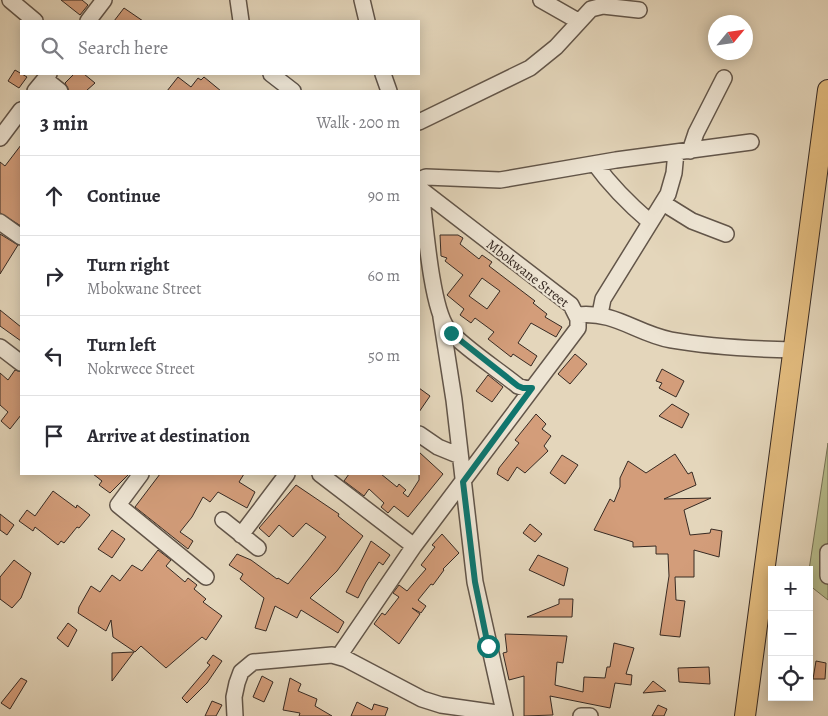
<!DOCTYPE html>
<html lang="en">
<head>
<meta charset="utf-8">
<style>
	body { margin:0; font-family:Alegreya,serif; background:#f2f2f3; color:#2b2b33 }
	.controls { position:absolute; right:15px; bottom:15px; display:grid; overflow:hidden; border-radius:0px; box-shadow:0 2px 12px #0003 }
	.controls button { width:45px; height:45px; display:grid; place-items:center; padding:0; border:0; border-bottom:1px solid #e1e1e2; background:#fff; color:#2b2b33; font:25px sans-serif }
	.compass { position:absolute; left:708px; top:15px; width:45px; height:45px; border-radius:50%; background:#fff; box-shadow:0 2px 12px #0003; rotate:61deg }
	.stop { position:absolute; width:15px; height:15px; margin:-11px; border:4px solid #0f766e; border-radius:50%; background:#fff }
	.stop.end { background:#0f766e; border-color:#fff; box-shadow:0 1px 5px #0008 }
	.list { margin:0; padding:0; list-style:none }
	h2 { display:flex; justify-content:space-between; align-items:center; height:65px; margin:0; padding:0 20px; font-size:21px }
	h2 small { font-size:16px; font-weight:400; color:#7c7c81 }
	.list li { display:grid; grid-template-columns:32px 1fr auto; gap:15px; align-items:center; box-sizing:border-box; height:80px; padding:0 20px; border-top:1px solid #e1e1e2 }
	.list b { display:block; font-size:19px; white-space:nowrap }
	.list p { margin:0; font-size:16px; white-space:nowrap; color:#7c7c81 }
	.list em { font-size:16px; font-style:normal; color:#7c7c81 }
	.icon { flex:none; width:28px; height:28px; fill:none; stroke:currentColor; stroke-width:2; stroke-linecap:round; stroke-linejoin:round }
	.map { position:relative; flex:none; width:828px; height:716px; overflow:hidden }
	.search { position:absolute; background:#fff; box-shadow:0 2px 12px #0003; left:20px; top:20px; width:400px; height:55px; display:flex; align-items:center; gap:12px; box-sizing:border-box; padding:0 18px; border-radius:0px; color:#7c7c81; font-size:19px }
	.panel { position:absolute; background:#fff; box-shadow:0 2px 12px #0003; left:20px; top:90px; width:400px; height:385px; border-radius:0px }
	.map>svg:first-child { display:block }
	.green { fill:#b7bd8d; stroke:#777458 }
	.building { fill:#d39d7a; stroke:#372a23; fill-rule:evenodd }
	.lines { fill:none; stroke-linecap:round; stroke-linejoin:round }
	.minor-casing { stroke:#625549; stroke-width:18 }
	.major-casing { stroke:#372a23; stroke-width:22 }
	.minor { stroke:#ede4d3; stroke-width:15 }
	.major { stroke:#e2bb7e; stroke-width:20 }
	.route { stroke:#0f766e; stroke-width:6 }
	.labels { text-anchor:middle; stroke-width:4.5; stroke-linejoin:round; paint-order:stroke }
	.street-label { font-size:14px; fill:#372a23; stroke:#ede4d3 }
</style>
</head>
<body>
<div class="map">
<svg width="828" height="716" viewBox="0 0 828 716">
	<rect width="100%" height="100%" fill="#e4d6bb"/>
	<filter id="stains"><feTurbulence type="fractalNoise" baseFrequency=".004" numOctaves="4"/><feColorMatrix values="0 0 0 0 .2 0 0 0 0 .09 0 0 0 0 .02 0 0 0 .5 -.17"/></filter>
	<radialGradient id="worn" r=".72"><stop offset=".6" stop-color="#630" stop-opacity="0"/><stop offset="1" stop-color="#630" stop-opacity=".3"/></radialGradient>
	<path class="green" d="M828 443V600L809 585V570Z"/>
	<path class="building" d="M61 0H82L88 5 80 15Z
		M124 8 143 21H114Z
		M15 70 27 77 19 88 8 81Z
		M74 74H84L95 83 86 91H69L65 83Z
		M178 77 191 87 198 78 201 80 204 77 221 91H167Z
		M21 145V226L0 213V162L5 166Z
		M0 234 18 245 0 274Z
		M440 235H458L463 238 460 244 479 259 482 255 492 262 489 266 535 301 533 303 547 314 545 317 562 327 556 337 531 323 518 343 537 356 531 366 513 354 511 357 488 339 494 332 475 318 471 323 460 315 464 309 447 295 463 275 445 261 447 258 441 256ZM482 278 500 291 487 309 469 296Z
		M0 310 21 327V341L0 326Z
		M575 354 587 364 570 384 558 374Z
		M662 369 684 381 676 397 659 388 662 383 656 381Z
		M15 370 21 372V415L10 429 1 421 8 412 0 405V373L8 380Z
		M488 375 503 387 492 402 476 391Z
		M419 388 430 396 419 412Z
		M672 404 689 414 682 428 659 416Z
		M536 414 546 424 542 429 551 436 544 446 548 451 525 473 517 467 508 481 497 474 499 468 519 443 515 440Z
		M419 452 443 474 408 517 394 506 388 513 381 507 384 503 369 489 364 496 344 481 349 474H381L397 487 399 484 406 490 403 493 408 497 419 480Z
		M675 454 688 474 692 472 696 485 664 499 711 498 684 510 690 535 710 533 711 529 722 531 719 557 694 550V577H675L676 600 685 601 680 637 660 635 669 576 668 554H656V546L633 547V542L594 530 610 499 614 502 620 487V478L628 461 646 473Z
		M562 455 578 465 565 484 550 473Z
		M93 474H129L110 493 99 485 102 481Z
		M160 474H244L239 482 255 492 247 508 218 492 210 502 203 497 192 517 180 532 193 541 188 549 135 507Z
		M296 485 339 514 338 516 363 536 337 571 310 598 344 622 338 633 301 610 297 618 275 606 266 631 255 628 264 598 240 579 243 574 229 565 237 554 251 560 277 579 278 578 288 584 308 560 326 537 306 523 293 537 279 525 269 537 259 528Z
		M53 491 76 508 77 505 90 515 79 528 77 527 64 543 61 541 58 545 35 527 33 531 19 521 27 510 35 516Z
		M0 514 14 525 7 535 0 530Z
		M530 524 542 534 535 542 523 533Z
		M112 530 125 539 112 558 98 549Z
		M442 534 459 553 443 569 444 570 433 585 431 584 418 600 426 606 421 613 412 608 420 614 399 644 374 624 382 613 385 615 399 597 393 593 399 585 407 591 426 569 421 565 435 547 432 545Z
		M371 541 390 555 383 565 379 562 366 582 358 598 346 592Z
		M158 550 171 560 166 566 185 582 188 578 197 585 194 589 206 599 203 602 222 616 206 640 202 637 166 668 141 646 135 652 113 637 111 620 106 631 78 613 79 607 91 586 100 592 112 575 120 581 132 565 142 571Z
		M538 555 568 568 564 586 529 570Z
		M14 560 31 573 21 598 12 608 0 599V577Z
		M559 599H573L572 617H527L559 604Z
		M68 623 77 630 68 647 57 638Z
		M505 634 567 636 563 663 557 662 555 685 583 692 584 677 605 678 607 667H610L614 643 634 648 626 674 632 675 631 685 615 683 610 708 550 696 553 715 524 716V676L509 680 503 653 507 652Z
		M134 652 112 681V653Z
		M213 655 222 661 207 683 187 703 182 698 210 665 207 663Z
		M816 661 826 663 825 679H813Z
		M709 667 710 684 679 682 678 668Z
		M262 676 273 682 264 702 253 697Z
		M21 678 27 681 10 709 1 703Z
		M290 678 301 684 298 691 317 699 315 706 332 716H299L300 713 283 710Z
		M653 681 666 691 643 693Z
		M212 701 222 705 216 716H205Z
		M357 702 372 710 374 704 388 708 385 716H351Z
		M658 705 667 709 664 716H652Z"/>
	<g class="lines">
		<g class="minor-casing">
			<path id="minor" d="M10 0 35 21
				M238 0 241 21
				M362 0 367 21
				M541 0 578 21
				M88 21 104 0
				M271 74 293 91
				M383 74 389 91
				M45 79 60 91
				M35 91 49 74
				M419 122 530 68 556 47 591 9 603 6 639 10
				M0 138 21 110
				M690 151 696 133 724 78
				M595 164C611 186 629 204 650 222
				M419 180 426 177 500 180 616 160 751 142
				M421 190C425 221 431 306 447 328 460 345 500 371 518 386L527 389 531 388
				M663 203 692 221 726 234
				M0 222 21 237
				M600 314 603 299 668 194 674 173 676 152
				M577 315C616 311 635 333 671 340 711 347 752 349 793 350
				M441 317 454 400 475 582 505 716
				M0 347 21 363
				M419 434 438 447 460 456
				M141 474 118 505 206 577
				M320 474 414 546 578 328V319L571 305 419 188
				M223 520 258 548
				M241 535 287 474
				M828 552V576
				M339 656 414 546
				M235 716 234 697 237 683 241 672 253 662 332 655 346 659 422 699 441 705 504 714
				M581 716H590"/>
		</g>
		<g class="major-casing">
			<path id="major" d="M745 716 828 90"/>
		</g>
		<use href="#minor" class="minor"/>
		<use href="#major" class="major"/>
	</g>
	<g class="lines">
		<path class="route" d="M451 333 518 386 523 388H532L463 482 475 582 488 646"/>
	</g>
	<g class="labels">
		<g class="street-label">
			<text transform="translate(528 273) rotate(38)" y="5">Mbokwane Street</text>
		</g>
	</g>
	<rect width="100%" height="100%" filter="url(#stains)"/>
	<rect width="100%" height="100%" fill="url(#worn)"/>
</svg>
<div class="controls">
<button>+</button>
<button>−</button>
<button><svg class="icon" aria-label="locate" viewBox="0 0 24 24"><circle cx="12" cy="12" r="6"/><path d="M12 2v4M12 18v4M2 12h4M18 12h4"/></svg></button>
</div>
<svg class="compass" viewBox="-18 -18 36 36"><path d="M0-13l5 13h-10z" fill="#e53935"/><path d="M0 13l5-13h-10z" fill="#7c7c81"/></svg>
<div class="stop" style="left:488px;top:646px"></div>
<div class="stop end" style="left:451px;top:333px"></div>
<div class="search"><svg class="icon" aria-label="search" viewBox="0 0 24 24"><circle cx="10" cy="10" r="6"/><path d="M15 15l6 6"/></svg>Search here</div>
<section class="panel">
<h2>3 min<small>Walk · 200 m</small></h2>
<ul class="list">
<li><svg class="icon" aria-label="ahead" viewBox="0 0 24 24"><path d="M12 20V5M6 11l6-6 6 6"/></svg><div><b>Continue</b></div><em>90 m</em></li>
<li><svg class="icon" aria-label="right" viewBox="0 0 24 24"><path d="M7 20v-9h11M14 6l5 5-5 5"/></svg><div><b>Turn right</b><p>Mbokwane Street</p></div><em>60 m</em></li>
<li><svg class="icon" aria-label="left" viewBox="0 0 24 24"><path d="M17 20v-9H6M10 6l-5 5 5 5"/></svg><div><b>Turn left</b><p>Nokrwece Street</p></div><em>50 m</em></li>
<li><svg class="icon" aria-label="arrive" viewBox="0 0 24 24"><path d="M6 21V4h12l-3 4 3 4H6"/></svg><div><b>Arrive at destination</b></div></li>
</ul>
</section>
</div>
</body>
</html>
